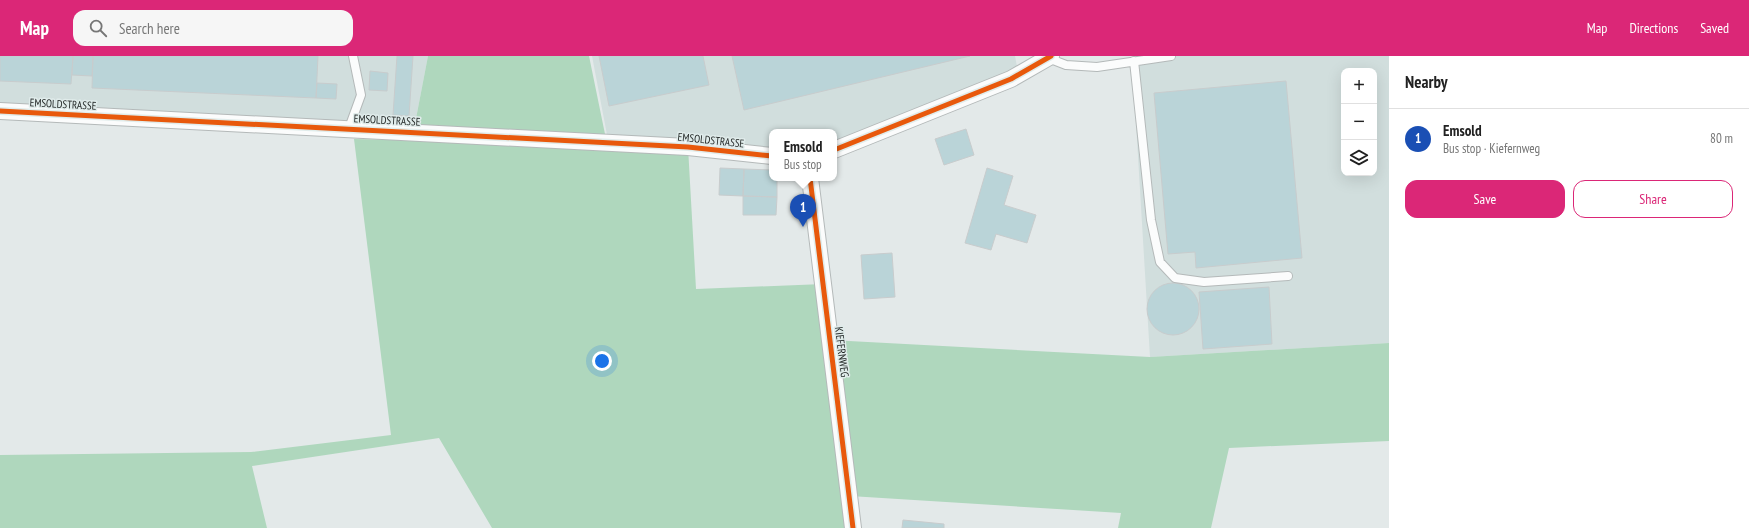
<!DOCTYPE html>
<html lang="en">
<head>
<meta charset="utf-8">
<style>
	body { margin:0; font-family:"PT Sans Narrow",sans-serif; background:#f6f6f6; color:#222 }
	.controls { position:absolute; right:12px; top:12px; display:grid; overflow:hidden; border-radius:8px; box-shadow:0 4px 16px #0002 }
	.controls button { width:36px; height:36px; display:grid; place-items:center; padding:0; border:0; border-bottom:1px solid #e0e0e0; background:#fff; color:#222; font:20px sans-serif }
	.you { position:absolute; left:602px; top:305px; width:14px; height:14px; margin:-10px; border:3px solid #fff; border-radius:50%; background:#1a73e8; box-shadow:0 0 0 6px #1a73e833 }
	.badge { display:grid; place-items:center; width:26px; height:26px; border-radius:50%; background:#db2777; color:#fff; font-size:13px; font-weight:700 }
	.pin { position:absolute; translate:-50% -33px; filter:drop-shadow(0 1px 2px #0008) }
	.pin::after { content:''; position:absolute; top:21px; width:14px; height:12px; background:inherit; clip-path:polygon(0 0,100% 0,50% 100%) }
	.popup { position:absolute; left:769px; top:73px; width:68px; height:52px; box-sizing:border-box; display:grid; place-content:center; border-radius:8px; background:#fff; filter:drop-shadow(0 1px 3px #0005); font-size:13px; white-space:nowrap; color:#767676 }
	.popup b { font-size:15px; color:#222 }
	.popup::after { content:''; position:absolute; left:50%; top:100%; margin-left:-8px; border:8px solid transparent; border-top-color:#fff }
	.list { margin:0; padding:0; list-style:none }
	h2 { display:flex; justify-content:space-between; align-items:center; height:52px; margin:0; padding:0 16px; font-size:17px }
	h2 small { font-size:13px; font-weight:400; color:#767676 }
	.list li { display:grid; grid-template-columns:26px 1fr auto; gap:12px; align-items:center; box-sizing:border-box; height:60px; padding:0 16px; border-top:1px solid #e0e0e0 }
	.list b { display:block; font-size:15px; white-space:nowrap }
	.list p { margin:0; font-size:13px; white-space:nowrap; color:#767676 }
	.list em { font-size:13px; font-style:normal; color:#767676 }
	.actions { display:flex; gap:8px; padding:12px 16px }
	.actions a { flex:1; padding:9px 0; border:1px solid #db2777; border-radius:12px; text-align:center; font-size:14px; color:#db2777 }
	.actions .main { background:#db2777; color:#fff }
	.icon { flex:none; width:22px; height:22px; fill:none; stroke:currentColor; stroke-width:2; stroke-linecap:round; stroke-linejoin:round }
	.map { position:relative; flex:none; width:1389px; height:472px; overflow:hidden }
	header { display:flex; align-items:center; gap:24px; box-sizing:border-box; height:56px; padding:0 20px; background:#db2777; color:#fff }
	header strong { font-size:19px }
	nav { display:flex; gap:22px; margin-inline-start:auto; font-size:14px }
	.search { width:280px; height:36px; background:#f6f6f6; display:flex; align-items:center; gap:10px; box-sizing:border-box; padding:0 14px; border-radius:12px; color:#767676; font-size:15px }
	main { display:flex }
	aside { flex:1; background:#fff }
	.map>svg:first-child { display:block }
	.built { fill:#d1dedd; fill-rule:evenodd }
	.green { fill:#afd7bd }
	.building { fill:#bad4d8; stroke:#c8cccd }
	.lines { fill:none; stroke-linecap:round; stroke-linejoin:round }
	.service-casing { stroke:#b4b9b9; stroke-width:10 }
	.minor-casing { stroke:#b4b9b9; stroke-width:18 }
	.service { stroke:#fbfcfc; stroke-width:8 }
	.minor { stroke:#fbfcfc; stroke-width:16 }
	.cycleway-casing { stroke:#e0eceb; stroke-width:8 }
	.cycleway { stroke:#e8590c; stroke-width:5 }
	.labels { text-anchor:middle; stroke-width:3; stroke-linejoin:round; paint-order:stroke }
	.street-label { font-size:11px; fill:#1d2221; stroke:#e0eceb }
</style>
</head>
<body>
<header>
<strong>Map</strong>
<div class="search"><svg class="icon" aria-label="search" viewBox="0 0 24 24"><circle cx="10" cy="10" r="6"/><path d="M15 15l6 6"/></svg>Search here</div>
<nav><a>Map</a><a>Directions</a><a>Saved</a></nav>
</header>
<main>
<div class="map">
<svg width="1389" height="472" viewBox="0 0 1389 472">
	<rect width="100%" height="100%" fill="#e3e9e9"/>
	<path class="built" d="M0 0H428L414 73 0 51Z
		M592 0H1015L1018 16 834 90V76H772V97L608 84Z
		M1132 0H1389V287L1150 301ZM1344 15H1374V117H1344Z"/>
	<path class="green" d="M428 0H589L606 83 414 73Z
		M354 83 688 91 696 233 823 228 830 284 1150 301 1389 287V385L1229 392 1211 472H1118L1121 457 850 440 853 472H492L439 382 252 410 267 472H0V399L251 396 391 379Z"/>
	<path class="building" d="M0 0H73L71 28 0 25Z
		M73 0H93L92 20 72 19Z
		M93 0H318L316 42 92 32Z
		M397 0H413L409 60 393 59Z
		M599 0H703L709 29 609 50Z
		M732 0H970L744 54Z
		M370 15 388 17 387 35 369 34Z
		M1286 25 1302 202 1196 212 1195 196 1168 198 1154 37Z
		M317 27 337 28 336 43 316 42Z
		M966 73 974 99 944 109 935 83Z
		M720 112 744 113 743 140 719 139Z
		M987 112 1013 120 1004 149 1036 159 1027 187 996 178 991 194 965 187Z
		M744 113 772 114V122H777V141L743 140Z
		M743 140 777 141 776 159H743Z
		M892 197 895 241 864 243 861 199Z
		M1147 253a26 26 0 1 1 52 0a26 26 0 1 1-52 0Z
		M1269 231 1272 288 1203 293 1199 236Z
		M903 464 944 468V472H902Z"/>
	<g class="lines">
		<g class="service-casing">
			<path id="service" d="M1048 2 1066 9 1097 11 1171 0
				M1134 5 1151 164 1160 206 1175 222 1204 226 1288 220
				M349 72 361 39 353 0"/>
		</g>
		<g class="minor-casing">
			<path id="minor" d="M0 55 688 91 772 100
				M834 94 1011 23 1051 0
				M810 122 853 472"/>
		</g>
		<use href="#service" class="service"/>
		<use href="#minor" class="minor"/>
		<g class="cycleway-casing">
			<path id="cycleway" d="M0 55 688 91 772 100
				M834 94 1011 23 1051 0
				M810 122 853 472"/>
		</g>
		<use href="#cycleway" class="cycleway"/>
	</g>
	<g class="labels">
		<g class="street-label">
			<text transform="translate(63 48) rotate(3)" y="4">EMSOLDSTRASSE</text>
			<text transform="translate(387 64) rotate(3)" y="4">EMSOLDSTRASSE</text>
			<text transform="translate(711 84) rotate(6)" y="4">EMSOLDSTRASSE</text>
			<text transform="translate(842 296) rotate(83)" y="4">KIEFERNWEG</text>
		</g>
	</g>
</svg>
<div class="controls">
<button>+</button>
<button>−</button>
<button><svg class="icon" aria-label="layers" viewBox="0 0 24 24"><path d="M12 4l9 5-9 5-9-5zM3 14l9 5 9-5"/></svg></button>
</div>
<div class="you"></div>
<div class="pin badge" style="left:803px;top:171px;background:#1a4fb4">1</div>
<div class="popup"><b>Emsold</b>Bus stop</div>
</div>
<aside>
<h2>Nearby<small></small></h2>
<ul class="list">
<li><span class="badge" style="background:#1a4fb4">1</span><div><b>Emsold</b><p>Bus stop · Kiefernweg</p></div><em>80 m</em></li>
</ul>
<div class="actions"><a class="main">Save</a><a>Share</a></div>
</aside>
</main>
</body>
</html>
